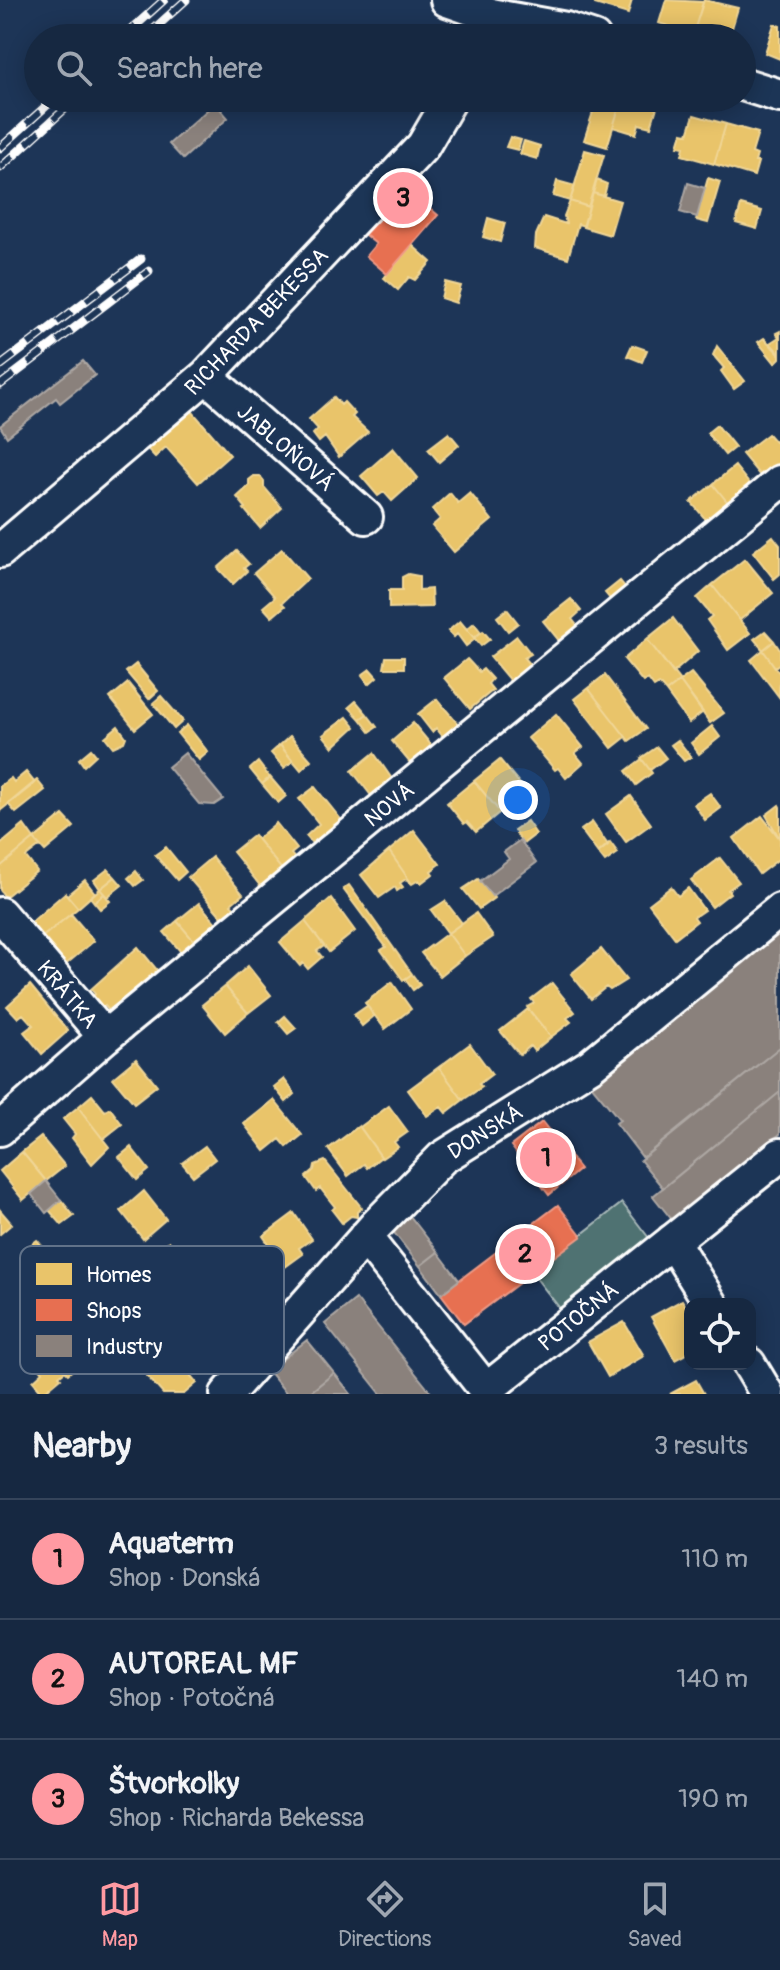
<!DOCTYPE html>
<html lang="en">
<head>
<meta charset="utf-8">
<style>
	body { margin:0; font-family:Pangolin,sans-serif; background:#1f3048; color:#f1f3f6 }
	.controls { position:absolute; right:24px; bottom:24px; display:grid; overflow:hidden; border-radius:16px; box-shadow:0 4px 20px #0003 }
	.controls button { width:72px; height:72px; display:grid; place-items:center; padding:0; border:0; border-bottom:2px solid #35445a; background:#162841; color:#f1f3f6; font:40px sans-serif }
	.you { position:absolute; left:518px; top:800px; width:28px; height:28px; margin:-20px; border:6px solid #fff; border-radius:50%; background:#1a73e8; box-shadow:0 0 0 12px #1a73e833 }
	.badge { display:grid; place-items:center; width:52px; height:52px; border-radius:50%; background:#ff9aa2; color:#111; font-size:26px; font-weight:700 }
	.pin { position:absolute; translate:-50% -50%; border:4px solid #fff; box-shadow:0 2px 8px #0006 }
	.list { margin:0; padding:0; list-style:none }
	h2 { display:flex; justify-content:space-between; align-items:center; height:104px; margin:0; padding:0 32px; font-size:34px }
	h2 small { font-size:26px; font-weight:400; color:#9ea6b1 }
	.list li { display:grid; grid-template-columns:52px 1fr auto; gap:24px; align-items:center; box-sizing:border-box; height:120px; padding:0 32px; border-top:2px solid #35445a }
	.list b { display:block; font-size:30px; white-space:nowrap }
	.list p { margin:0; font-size:26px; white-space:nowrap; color:#9ea6b1 }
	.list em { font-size:26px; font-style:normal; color:#9ea6b1 }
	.icon { flex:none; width:44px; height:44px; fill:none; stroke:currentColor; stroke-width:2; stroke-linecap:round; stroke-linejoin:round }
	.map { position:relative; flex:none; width:780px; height:1394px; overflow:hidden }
	.search { position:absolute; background:#162841; box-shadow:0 4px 20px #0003; left:24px; right:24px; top:24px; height:88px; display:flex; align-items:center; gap:20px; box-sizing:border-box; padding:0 28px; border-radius:44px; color:#9ea6b1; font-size:30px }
	.sheet { height:464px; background:#162841 }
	nav { display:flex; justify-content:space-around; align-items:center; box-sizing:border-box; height:112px; border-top:2px solid #35445a; background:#162841; font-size:22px; color:#9ea6b1 }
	nav a { display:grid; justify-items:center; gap:4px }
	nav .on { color:#ff9aa2 }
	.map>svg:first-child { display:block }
	.green { fill:#507272; stroke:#a8b8b8; stroke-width:2 }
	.homes { fill:#e9c46a; stroke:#f0d697; stroke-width:2 }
	.shops { fill:#e76f51; stroke:#ee9a85; stroke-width:2 }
	.industry { fill:#8a817c; stroke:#ada7a3; stroke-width:2 }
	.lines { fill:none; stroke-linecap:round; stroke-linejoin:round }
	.minor-casing { stroke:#fff; stroke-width:38 }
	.minor { stroke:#1d3557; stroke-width:32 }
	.rail-casing { stroke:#fff; stroke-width:9 }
	.rail { stroke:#1d3557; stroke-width:6; stroke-dasharray:18; stroke-linecap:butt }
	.labels { text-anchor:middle; stroke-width:8; stroke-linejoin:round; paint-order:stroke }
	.street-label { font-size:22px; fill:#fff; stroke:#1d3557 }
	.key { fill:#1d3557; stroke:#617289; stroke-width:2 }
	.key-label { font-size:22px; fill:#fff }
</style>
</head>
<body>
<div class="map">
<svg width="780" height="1394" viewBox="0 0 780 1394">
	<rect width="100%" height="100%" fill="#1d3557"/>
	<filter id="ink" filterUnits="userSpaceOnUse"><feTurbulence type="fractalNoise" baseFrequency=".0125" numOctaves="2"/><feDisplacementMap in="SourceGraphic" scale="16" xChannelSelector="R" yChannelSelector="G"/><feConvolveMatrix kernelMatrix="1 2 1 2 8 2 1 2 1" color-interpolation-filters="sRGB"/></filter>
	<g filter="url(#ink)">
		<path class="green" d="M622 1203 652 1242 562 1311 532 1273Z"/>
		<path class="homes" d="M596 0H632L628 14 595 4Z
			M666 0 703 2 693 34 659 23Z
			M704 0 738 8 729 38H708L693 34Z
			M774 24 780 26V59L765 53Z
			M539 98H555L550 113 536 109Z
			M581 98H622L607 147 584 140 593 112 578 108Z
			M622 98H638L658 104 651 127 639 124 636 134 613 127Z
			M694 115 726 124 714 164 682 155 684 147 678 146 682 133 688 134Z
			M726 124 758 133 752 153 757 155 755 162H758L754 176 714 164Z
			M510 137 521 140 518 150 506 147Z
			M524 141 540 146 537 159 520 154Z
			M585 150 604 155 588 207 570 201Z
			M708 178 720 182 708 223 696 220Z
			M597 180 607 184 604 196 593 193Z
			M557 181 575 186 570 201 553 196Z
			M593 193 620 201 610 235 583 227Z
			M570 201 589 207 584 226 578 224 568 258 535 248 536 235 544 217 566 224 564 216Z
			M741 205 762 211 757 229 736 223Z
			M488 218 505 223 500 242 483 237Z
			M412 245 431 262 415 280 409 277 398 290 384 278Z
			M445 282 461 286 456 303 441 298Z
			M780 331V354L770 343 779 337 776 333Z
			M764 338 780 355V358L775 363 758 342Z
			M632 345 647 350 642 362 627 356Z
			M717 346 745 381 734 389 721 371 724 368 713 355Z
			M334 397 341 405 344 402 355 414 352 417 368 432 339 457 325 437 319 442 313 434 318 429 309 419Z
			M192 411 230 455 198 483 166 447 155 457 143 444 173 418 178 424Z
			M717 425 735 447 725 455 707 433Z
			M449 433 459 445 439 462 428 449Z
			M768 434 775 442 780 440V471L766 483 742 454Z
			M393 448 418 478 392 501 384 492 378 496 361 476Z
			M735 466 755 491 733 509 713 484Z
			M254 476H260L264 481V487L282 508 260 528 244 509 246 508 237 497 249 486V480Z
			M713 484 733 509 712 527 691 502Z
			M450 493 458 503 470 493 492 520 454 552 432 526 440 519 432 509Z
			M773 536 780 545V574L774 579 753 552Z
			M282 549 308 579 282 603 285 606 272 617 263 607 275 597 254 573Z
			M237 551 249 564 244 568 247 571 233 584 218 568Z
			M745 559 773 593 740 620 712 585Z
			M408 574 419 576V590L431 589 432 607 389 608V590H402V577Z
			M620 581 631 594 616 606 605 593Z
			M712 585 750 633 728 650 707 620 712 616 697 598Z
			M571 599 581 611 572 619 583 633 565 648 543 621Z
			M507 609 518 623 508 631 497 617Z
			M673 618 698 651 673 673 647 639Z
			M460 621 475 639 466 646 457 634 454 637 448 631Z
			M474 623 481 632 474 638 467 629Z
			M483 631 490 639 481 646 474 638Z
			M765 631 774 641 763 650 754 639Z
			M517 636 531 654 524 658 536 672 516 688 490 657Z
			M647 639 680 681 666 692 659 684 654 687 648 679 643 682 624 659Z
			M774 641 780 650V663L775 667 763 650Z
			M763 650 780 674 779 697 751 660Z
			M386 657H404V668H384Z
			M467 659 479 672 483 669 492 679 488 684 493 690 470 709 444 678Z
			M136 664 158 691 149 699 126 672Z
			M370 669 377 677 369 684 362 675Z
			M691 673 724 713 710 723 680 681Z
			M605 675 646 729 629 741 588 688Z
			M680 681 703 712 689 723 666 692Z
			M128 683 153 714 135 729 110 698Z
			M588 688 626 737 612 748 574 699Z
			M161 696 183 721 174 729 153 703Z
			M437 699 464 731 448 743 436 728 432 732 418 714Z
			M356 701 367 714 360 719 349 707Z
			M367 714 377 727 370 732 360 719Z
			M556 714 583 747 575 753 583 763 566 778 558 768 555 770 528 738Z
			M347 717 355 727 333 747 323 735Z
			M413 723 437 752 416 770 392 741Z
			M187 725 208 752 199 760 177 733Z
			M118 726 126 737 124 742 113 747 105 737Z
			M712 726 720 737 699 754 691 743Z
			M290 736 311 760 301 770 280 745Z
			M678 740 691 757 684 761 671 745Z
			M280 745 293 761 284 768 271 753Z
			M657 747 666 758 650 770 641 758Z
			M91 749 96 755 84 766 79 759Z
			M374 753 397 786 377 803 352 771Z
			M642 759 652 773 636 785 626 771Z
			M500 760 526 791 500 812 474 781Z
			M258 762 270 778 262 784 250 769Z
			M26 772 35 783 0 811V786L11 778 14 782Z
			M270 777 286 796 278 803 262 784Z
			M37 780 45 790 16 813 8 804Z
			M474 781 500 812 476 832 467 822 464 824 447 803Z
			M315 787 347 827 318 850 306 836 319 824 299 799Z
			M710 793 721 808 705 820 694 804Z
			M631 796 651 824 626 842 606 814Z
			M779 805 780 807V839L766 815Z
			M63 815 74 827 45 851 34 839Z
			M762 816 780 839V858L759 874 734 838Z
			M527 821 536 834 523 844 514 830Z
			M592 822 608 845 598 853 581 830Z
			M276 823 297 849 291 854 300 865 287 876 257 839Z
			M24 825 34 839 0 867V845Z
			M414 830 440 864 431 871 433 874 421 883 419 880 412 884 389 851Z
			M254 835 287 876 266 893 233 852Z
			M34 839 40 846 26 857 37 871 5 897 0 890V867Z
			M610 842 618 853 605 862 598 853Z
			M166 847 186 872 177 880 155 855Z
			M389 851 412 884 406 879 400 883 403 887 397 891 395 887 379 898 361 875Z
			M212 857 243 894 231 904 239 913 227 923 188 877Z
			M720 858 739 882 728 890 730 893 712 907 691 880Z
			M108 869 115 877 100 889 94 880Z
			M136 871 143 880 135 886 128 878Z
			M115 877 122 885 107 897 100 889Z
			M478 879 494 898 479 909 463 889Z
			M85 880 95 893 78 908 67 895Z
			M349 885 412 974 403 980 381 950 386 947 343 889Z
			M671 887 678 896 688 888 704 910 694 917 697 921 675 938 649 904Z
			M100 889 104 894 94 902 90 897Z
			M65 893 78 908 41 938 29 924Z
			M104 894 110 901 100 909 94 902Z
			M331 898 355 931 329 952 305 921Z
			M445 901 462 923 448 933 431 910Z
			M199 903 217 924 209 930 214 936 200 948 177 921Z
			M476 913 493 937 465 956 448 933Z
			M71 914 94 941 64 966 41 938Z
			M177 921 200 948 187 959 164 932Z
			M305 921 324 946 317 951 322 957 308 969 303 963 300 966 280 942Z
			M448 933 465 956 440 976 421 953Z
			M138 947 162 976 127 1006 123 1001 110 1012 105 1006 100 1010 90 998 95 994 91 989Z
			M601 949 626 980 610 990 606 987 591 999 571 974Z
			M248 966 271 995 248 1013 225 986Z
			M412 974 420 985 413 990 405 979Z
			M392 982 411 1009 385 1029 365 1003Z
			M552 983 575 1012 567 1018 571 1022 551 1037 527 1007 534 1003 531 999Z
			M30 985 68 1031 42 1054 24 1032 33 1025 23 1014 18 1018 7 1006Z
			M225 986 248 1013 225 1033 202 1005Z
			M367 1006 374 1016 362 1026 354 1015Z
			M528 1009 551 1037 534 1051 530 1046 520 1055 500 1031Z
			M285 1016 296 1028 288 1034 278 1022Z
			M470 1044 492 1074 479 1084 482 1087 463 1100 439 1067Z
			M136 1059 157 1085 134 1103 113 1078Z
			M439 1067 463 1100 446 1113 441 1107 427 1116 408 1090Z
			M284 1079 295 1094 286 1102 274 1087Z
			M92 1095 105 1111 110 1108 122 1124 103 1139 78 1107Z
			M274 1100 302 1135 287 1147 280 1139 265 1151 244 1124Z
			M389 1106 408 1132 394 1142 398 1147 382 1158 360 1127Z
			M78 1107 109 1147 92 1164 72 1138 75 1134 63 1119Z
			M359 1126 381 1157 367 1168 364 1164 348 1176 328 1149Z
			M41 1137 65 1166 46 1181 22 1152Z
			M205 1146 215 1159 193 1176 182 1163Z
			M131 1147 149 1170 137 1180 119 1157Z
			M22 1152 46 1181 23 1200 0 1171Z
			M325 1161 362 1208 357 1212V1217L351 1216 342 1223 332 1210 335 1207 320 1188 316 1191 306 1177 314 1170 315 1165Z
			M144 1191 166 1219 143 1239 121 1211Z
			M61 1200 74 1216 62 1225 49 1210Z
			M0 1210 12 1224 0 1234Z
			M294 1213 312 1239 299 1248 303 1254 285 1267 263 1236Z
			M37 1240 49 1254 36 1265 24 1250Z
			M169 1241 182 1257 167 1270 154 1254Z
			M682 1300 690 1313V1352L675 1360 651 1317Z
			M624 1322 644 1356 608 1377 588 1342Z
			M46 1327 59 1348 66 1343 82 1362 68 1374 65 1371 59 1376 61 1378 43 1393 33 1381 43 1372 38 1366 45 1361 39 1353 34 1354 38 1352 30 1342 26 1344Z
			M169 1350 197 1383 184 1394H163L140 1368 153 1357 156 1360Z
			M696 1380 704 1394H670Z"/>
		<path class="shops" d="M404 186 438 215 387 274 366 256 376 244 364 234Z
			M542 1122 580 1169 549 1195 511 1146Z
			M558 1205 582 1236 464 1324 441 1294Z"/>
		<path class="industry" d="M215 103 228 118 183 159 169 144Z
			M688 183 705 188 697 217 680 212Z
			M83 361 95 375 60 403 56 398 7 437 0 426Z
			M185 753 223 799 214 805 199 804 168 767Z
			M520 840 536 863 492 896 480 881 509 859 504 852Z
			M780 932V1047L643 1158 616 1123 620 1120 591 1085Z
			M780 1047V1092L663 1188 640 1160Z
			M780 1092V1134L673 1221 653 1196Z
			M46 1181 61 1200 46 1213 31 1194Z
			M410 1216 438 1252 420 1266 392 1230Z
			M438 1252 459 1280 441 1294 420 1266Z
			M356 1299 432 1394H381L325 1324Z
			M307 1340 334 1373 308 1394H287L268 1371Z
			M334 1373 351 1394H308Z"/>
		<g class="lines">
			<g class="minor-casing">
				<path id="minor" d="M447 0 490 15 566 29 594 38
					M742 84 780 96
					M206 376 366 517
					M0 551 206 376 423 146 451 98
					M0 914 105 1037
					M0 1129 105 1037 780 482
					M365 1237 486 1390 780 1155
					M672 1241 711 1304
					M749 1364 767 1394
					M227 1394 376 1225 442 1158 591 1065 780 910"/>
			</g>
			<use href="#minor" class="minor"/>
			<g class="rail-casing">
				<path id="rail" d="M122 38 164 0
					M144 38 186 0
					M0 148 55 98
					M0 168 77 98
					M0 366 141 259
					M0 385 149 271"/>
			</g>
			<use href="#rail" class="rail"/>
		</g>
	</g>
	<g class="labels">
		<g class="street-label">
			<text transform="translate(256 321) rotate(-46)" y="8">RICHARDA BEKESSA</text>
			<text transform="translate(286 447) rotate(41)" y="8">JABLOŇOVÁ</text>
			<text transform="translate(389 804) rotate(-39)" y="8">NOVÁ</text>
			<text transform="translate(68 994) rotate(50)" y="8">KRÁTKA</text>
			<text transform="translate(485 1131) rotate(-32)" y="8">DONSKÁ</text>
			<text transform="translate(578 1316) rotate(-39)" y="8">POTOČNÁ</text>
		</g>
	</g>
	<rect x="20" y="1246" width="264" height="128" rx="12" class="key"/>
	<rect x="36" y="1263" width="36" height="22" fill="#e9c46a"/>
	<rect x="36" y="1299" width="36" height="22" fill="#e76f51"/>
	<rect x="36" y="1335" width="36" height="22" fill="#8a817c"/>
	<g class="key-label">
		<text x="86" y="1282">Homes</text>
		<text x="86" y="1318">Shops</text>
		<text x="86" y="1354">Industry</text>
	</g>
</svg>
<div class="controls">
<button><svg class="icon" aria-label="locate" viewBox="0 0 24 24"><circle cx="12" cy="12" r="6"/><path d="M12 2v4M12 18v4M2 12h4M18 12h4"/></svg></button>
</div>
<div class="you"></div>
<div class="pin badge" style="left:546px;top:1158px">1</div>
<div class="pin badge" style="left:525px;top:1254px">2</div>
<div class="pin badge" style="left:403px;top:198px">3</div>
<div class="search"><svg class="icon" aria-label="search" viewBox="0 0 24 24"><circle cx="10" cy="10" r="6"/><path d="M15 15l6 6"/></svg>Search here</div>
</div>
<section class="sheet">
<h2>Nearby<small>3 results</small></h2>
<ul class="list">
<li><span class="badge">1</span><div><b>Aquaterm</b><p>Shop · Donská</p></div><em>110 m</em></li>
<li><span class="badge">2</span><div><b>AUTOREAL MF</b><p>Shop · Potočná</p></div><em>140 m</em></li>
<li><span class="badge">3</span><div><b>Štvorkolky</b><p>Shop · Richarda Bekessa</p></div><em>190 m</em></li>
</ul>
</section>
<nav>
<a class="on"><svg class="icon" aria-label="map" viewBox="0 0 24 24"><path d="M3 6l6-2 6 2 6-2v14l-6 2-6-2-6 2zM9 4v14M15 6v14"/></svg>Map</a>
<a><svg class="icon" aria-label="directions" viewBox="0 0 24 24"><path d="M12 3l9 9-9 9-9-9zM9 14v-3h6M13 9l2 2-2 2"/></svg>Directions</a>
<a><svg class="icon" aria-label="saved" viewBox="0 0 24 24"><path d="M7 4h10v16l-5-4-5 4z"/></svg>Saved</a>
</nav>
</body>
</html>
